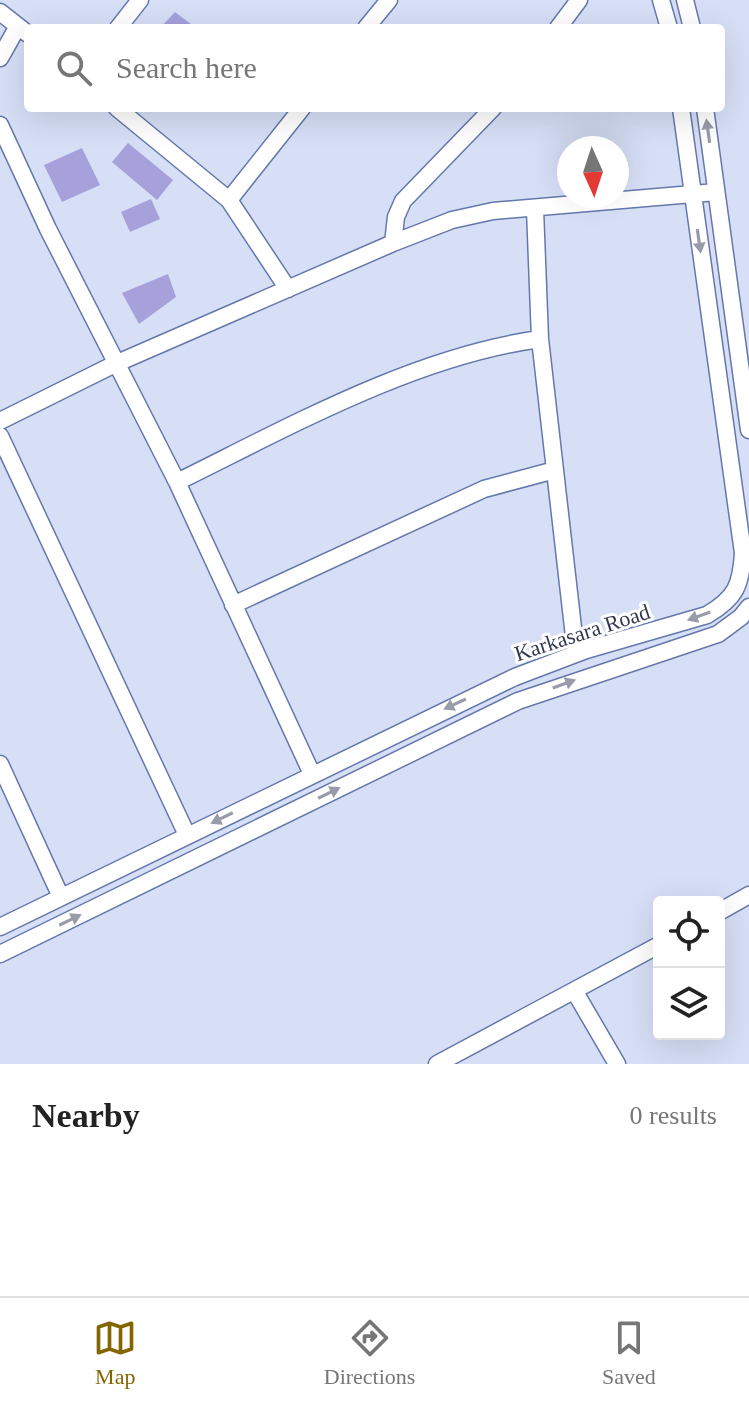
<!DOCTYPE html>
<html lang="en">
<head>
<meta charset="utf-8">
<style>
	body { margin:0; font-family:"Times New Roman",serif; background:#f2f2f2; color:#222 }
	.controls { position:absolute; right:24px; bottom:24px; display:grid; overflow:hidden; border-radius:8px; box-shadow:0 8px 32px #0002 }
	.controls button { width:72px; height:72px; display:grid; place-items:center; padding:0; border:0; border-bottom:2px solid #e0e0e0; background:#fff; color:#222; font:40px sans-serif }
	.compass { position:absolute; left:557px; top:136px; width:72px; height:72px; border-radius:50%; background:#fff; box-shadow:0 8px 32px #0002; rotate:177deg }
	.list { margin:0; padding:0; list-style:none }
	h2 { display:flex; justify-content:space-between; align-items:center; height:104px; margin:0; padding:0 32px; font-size:34px }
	h2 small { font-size:26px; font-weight:400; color:#767676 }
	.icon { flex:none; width:44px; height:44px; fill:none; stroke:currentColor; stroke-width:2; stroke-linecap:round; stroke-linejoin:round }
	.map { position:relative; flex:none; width:749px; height:1064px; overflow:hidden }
	.search { position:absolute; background:#fff; box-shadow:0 8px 32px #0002; left:24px; right:24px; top:24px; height:88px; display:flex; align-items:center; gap:20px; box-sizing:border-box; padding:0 28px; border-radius:8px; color:#767676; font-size:30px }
	.sheet { height:232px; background:#fff }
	nav { display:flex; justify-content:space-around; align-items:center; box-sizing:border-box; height:112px; border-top:2px solid #e0e0e0; background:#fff; font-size:22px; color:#767676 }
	nav a { display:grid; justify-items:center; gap:4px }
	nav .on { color:#846600 }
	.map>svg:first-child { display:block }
	.building { fill:#a6a0db }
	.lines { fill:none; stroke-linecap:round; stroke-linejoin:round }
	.street-casing { stroke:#6578ac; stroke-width:19 }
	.street { stroke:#fff; stroke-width:16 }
	.oneway { fill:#989ca8 }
	.labels { text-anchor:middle; stroke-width:6; stroke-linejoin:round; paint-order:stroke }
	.street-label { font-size:22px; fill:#303950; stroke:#fff }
</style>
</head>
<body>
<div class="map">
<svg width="749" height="1064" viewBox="0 0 749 1064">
	<rect width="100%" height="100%" fill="#d6dff6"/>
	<path class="building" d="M175 12 196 28H160Z
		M128 143 173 180 157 200 112 162Z
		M82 148 100 185 62 202 44 165Z
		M151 199 160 219 130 232 121 212Z
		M168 274 176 297 139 324 122 293Z"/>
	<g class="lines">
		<g class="street-casing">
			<path id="street" d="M661 0 669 28
				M685 0 692 28
				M0 12 28 34
				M118 28 140 0
				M366 28 389 0
				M558 28 579 0
				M0 58 18 26
				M117 108 229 200 288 289
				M705 108 749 430
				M0 125 48 229 177 482 312 774
				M229 200 302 108
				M535 209 540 339 576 654
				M393 243 396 217 403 201 493 108
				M0 421 115 364 393 243 452 220 493 211 716 192
				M0 436 187 835
				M177 482C289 427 415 356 540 339
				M233 605 484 489 555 470
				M0 764 61 897
				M719 912 749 895
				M0 927 515 677 586 650 707 615C736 598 741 585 743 553L681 108
				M0 954 518 701 718 634 741 617 749 607
				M575 992 617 1064
				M437 1064 659 945"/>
		</g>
		<use href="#street" class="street"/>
	</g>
	<defs><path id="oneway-solid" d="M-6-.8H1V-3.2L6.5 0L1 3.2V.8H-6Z" transform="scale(2)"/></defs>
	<g class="oneway">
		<use href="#oneway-solid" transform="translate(708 131) rotate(-98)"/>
		<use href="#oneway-solid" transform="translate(699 241) rotate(82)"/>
		<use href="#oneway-solid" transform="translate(699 616) rotate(160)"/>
		<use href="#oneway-solid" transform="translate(564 684) rotate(-20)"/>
		<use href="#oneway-solid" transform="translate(455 704) rotate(155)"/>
		<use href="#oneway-solid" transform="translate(329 793) rotate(-26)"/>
		<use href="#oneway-solid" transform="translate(222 818) rotate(154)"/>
		<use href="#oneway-solid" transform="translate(70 920) rotate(-26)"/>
	</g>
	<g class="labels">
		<g class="street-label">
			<text transform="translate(582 632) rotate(-18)" y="8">Karkasara Road</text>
		</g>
	</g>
</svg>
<div class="controls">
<button><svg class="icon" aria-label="locate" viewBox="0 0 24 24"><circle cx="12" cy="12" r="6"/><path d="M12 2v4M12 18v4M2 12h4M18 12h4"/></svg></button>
<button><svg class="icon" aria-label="layers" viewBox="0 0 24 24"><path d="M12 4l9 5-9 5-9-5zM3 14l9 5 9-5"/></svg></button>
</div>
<svg class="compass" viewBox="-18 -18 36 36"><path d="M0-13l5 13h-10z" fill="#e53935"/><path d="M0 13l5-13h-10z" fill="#767676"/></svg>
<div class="search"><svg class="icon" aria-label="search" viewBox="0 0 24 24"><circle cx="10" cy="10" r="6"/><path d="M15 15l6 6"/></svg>Search here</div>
</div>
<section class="sheet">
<h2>Nearby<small>0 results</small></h2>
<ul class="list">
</ul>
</section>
<nav>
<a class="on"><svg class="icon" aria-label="map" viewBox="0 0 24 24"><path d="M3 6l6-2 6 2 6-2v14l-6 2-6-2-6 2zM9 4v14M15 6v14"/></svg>Map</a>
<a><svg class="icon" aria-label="directions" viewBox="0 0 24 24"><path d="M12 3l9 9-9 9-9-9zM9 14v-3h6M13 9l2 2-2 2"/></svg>Directions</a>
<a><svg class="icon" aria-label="saved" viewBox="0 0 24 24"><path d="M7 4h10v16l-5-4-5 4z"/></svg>Saved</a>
</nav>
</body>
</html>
